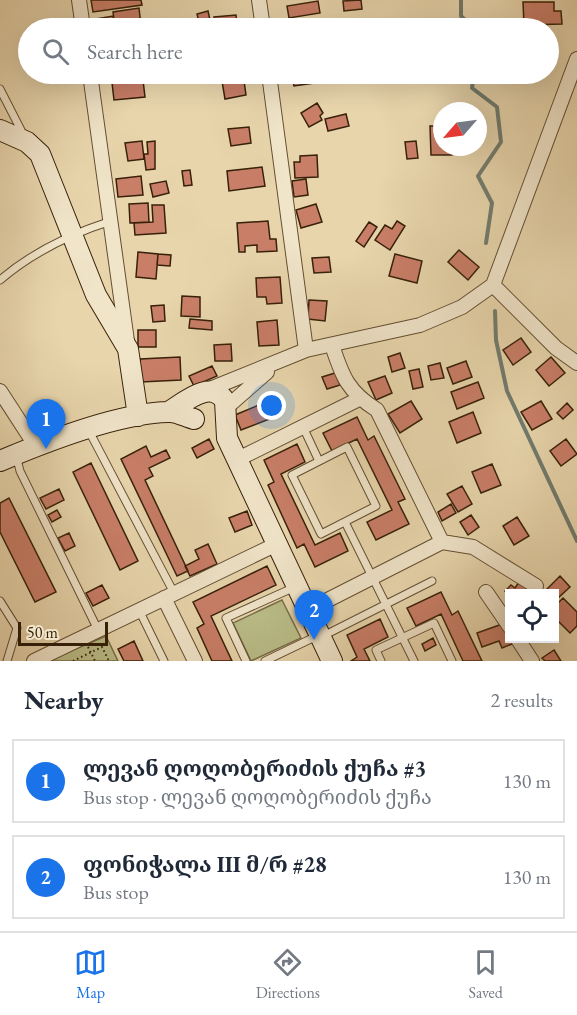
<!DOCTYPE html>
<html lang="en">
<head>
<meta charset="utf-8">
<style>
	body { margin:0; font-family:"EB Garamond","Noto Serif Georgian",serif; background:#f2f2f3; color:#1f2937 }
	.controls { position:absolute; right:18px; bottom:18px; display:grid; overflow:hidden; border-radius:0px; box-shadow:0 6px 24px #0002 }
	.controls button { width:54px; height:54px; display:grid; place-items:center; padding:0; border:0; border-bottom:2px solid #e0e1e3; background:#fff; color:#1f2937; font:30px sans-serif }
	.compass { position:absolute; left:433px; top:102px; width:54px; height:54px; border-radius:50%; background:#fff; box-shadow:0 6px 24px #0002; rotate:242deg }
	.scale { position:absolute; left:18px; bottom:15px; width:90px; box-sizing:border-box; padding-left:6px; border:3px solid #372109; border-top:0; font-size:16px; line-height:21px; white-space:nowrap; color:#372109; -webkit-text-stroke:4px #f0e4c9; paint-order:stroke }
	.you { position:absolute; left:272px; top:406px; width:21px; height:21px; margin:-15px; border:4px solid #fff; border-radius:50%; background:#1a73e8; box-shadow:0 0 0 9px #1a73e833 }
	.badge { display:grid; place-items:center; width:39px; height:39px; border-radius:50%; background:#1a73e8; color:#fff; font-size:20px; font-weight:700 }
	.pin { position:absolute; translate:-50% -50px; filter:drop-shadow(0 2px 3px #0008) }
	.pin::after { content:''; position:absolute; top:32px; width:21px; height:18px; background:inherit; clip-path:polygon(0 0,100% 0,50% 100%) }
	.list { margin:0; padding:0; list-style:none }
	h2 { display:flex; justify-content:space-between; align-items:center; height:78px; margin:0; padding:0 24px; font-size:26px }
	h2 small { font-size:20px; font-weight:400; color:#747a83 }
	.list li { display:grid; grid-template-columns:39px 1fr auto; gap:18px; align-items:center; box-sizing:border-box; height:84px; margin:0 12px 12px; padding:0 12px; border:2px solid #e0e1e3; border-radius:0px }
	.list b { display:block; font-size:22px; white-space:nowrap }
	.list p { margin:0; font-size:20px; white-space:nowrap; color:#747a83 }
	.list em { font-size:20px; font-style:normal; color:#747a83 }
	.icon { flex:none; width:33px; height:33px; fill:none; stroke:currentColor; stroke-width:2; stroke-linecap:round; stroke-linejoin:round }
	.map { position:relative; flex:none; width:577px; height:661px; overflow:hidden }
	.search { position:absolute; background:#fff; box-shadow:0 6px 24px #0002; left:18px; right:18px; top:18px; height:66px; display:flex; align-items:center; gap:15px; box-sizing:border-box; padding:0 21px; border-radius:33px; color:#747a83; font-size:22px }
	.sheet { height:270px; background:#fff }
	nav { display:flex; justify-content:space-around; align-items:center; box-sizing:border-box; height:84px; border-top:2px solid #e0e1e3; background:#fff; font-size:16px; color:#747a83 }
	nav a { display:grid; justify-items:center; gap:3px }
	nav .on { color:#1a73e8 }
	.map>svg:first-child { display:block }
	.green { fill:#b9bc87; stroke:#786e48; stroke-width:1.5 }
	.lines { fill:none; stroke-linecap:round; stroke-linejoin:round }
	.stream { stroke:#717b6e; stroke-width:4 }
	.building { fill:#c97e68; stroke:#372109; stroke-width:1.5 }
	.lane-casing { stroke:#634e32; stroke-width:9 }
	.street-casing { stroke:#634e32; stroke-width:16 }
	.secondary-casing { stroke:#372109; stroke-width:22 }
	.path { stroke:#372109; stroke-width:2; stroke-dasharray:1.5 3; stroke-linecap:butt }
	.lane { stroke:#f0e4c9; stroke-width:7 }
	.street { stroke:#f0e4c9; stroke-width:14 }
	.secondary { stroke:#f0e4c9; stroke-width:20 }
</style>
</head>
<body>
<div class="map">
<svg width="577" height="661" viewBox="0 0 577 661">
	<rect width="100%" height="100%" fill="#e8d5ac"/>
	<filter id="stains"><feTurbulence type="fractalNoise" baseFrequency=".00333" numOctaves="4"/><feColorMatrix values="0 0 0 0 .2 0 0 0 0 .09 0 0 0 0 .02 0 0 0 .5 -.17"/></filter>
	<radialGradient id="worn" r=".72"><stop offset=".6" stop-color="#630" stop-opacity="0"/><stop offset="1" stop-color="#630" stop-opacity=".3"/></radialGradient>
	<path class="green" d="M282 600 301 638 251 661 233 623Z
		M106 636 118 661H47Z"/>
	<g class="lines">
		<path class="stream" d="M461 0V16L473 28
			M474 74 472 88 497 107 501 142 478 176 492 203 486 243
			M499 74 502 81
			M495 311 496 340 507 391 577 541"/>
	</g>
	<path class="building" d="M91 0H141L142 5 93 12Z
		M361 0 362 9 344 11 343 1Z
		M318 1 320 13 289 18 287 6Z
		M523 2H554V11H561L562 24 524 25Z
		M139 8 141 25 115 28 113 12Z
		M208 11 210 20 199 22 197 14Z
		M236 15 237 28H214V17Z
		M113 16 115 28H96L95 19Z
		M111 74H133V81L143 80 145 97 114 100Z
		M243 74 246 95 225 99 221 75Z
		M292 74H313L314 83 294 86Z
		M317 103 323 113 320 116 322 120 309 127 301 113Z
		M346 114 349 126 328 131 325 119Z
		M430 126H442V147H452V155H431Z
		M249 127 251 143 231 146 228 129Z
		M142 141 144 159 128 161 125 143Z
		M155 141V169L146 170 144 154H148L147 142Z
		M416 141 418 158 407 159 405 142Z
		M317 155 318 177 295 178 294 162H300V156Z
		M262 167 265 186 229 191 227 171Z
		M190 170 192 185 184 186 182 171Z
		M141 176 143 195 118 197 116 179Z
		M306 179 308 195 294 197 292 181Z
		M166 181 169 193 153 197 150 184Z
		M148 203 149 222 130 223 129 204Z
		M316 204 322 222 301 228 296 210Z
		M152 205H164L166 233 135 235 134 223 153 222Z
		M268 221 270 239H276L277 251 257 252V245L245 246V252H239L237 223Z
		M397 221 405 226 390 250 375 240 385 225 392 229Z
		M369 222 377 227 364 247 356 241Z
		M459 250 479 267 468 280 448 262Z
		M138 252 158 254 156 279 136 277Z
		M158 254 171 255 170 266 157 265Z
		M395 254 422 261 417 283 389 276Z
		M329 257 331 272 314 273 312 258Z
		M280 277 282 303 267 304 266 297H257L256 278Z
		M182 296 200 297V317L181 316Z
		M309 300 327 301 325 321 308 319Z
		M164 305 165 321 153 322 151 306Z
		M190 319 212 321V330L189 328Z
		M277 320 279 345 259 346 257 322Z
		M138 330H156V347H138Z
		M521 338 531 352 513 365 503 350Z
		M231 344 232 361H215L214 345Z
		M400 353 405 368 392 372 388 357Z
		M180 357 181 380 141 382 140 359Z
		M551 357 565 373 549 386 536 370Z
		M466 361 472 377 453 384 447 368Z
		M440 363 444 378 431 380 428 366Z
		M212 366 217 376 194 386 189 376Z
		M419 369 423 387 413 389 409 371Z
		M335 373 340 385 327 389 322 377Z
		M385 376 392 393 376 400 368 382Z
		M478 382 484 398 457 409 451 392Z
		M411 401 422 419 400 433 388 414Z
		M541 401 552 419 532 430 521 412Z
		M266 402 272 418 241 430 235 415Z
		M567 403 573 410 563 419 557 413Z
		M473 412 481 433 457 443 449 422Z
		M357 417 368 440 374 436 405 499 398 502 409 524 376 540 367 522 392 510 357 439 332 451 323 433Z
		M209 439 214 449 197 458 192 448Z
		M566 439 577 454 561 466 550 451Z
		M297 444 305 462 281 474 315 545 340 533 348 551 315 567 304 544 297 548 268 485 274 482 264 460Z
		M146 446 151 457 166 450 170 458 149 468 153 476 145 480 188 571 177 576 121 459Z
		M91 463 138 561 120 570 73 472Z
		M492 464 501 485 481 493 472 472Z
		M462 486 472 504 458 512 447 494Z
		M59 489 64 500 46 509 40 498Z
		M9 498 56 592 35 602 0 532V503Z
		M451 504 456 513 442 521 438 512Z
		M57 510 61 517 52 522 48 515Z
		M247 511 252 525 235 532 229 518Z
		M471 515 479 527 468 535 460 522Z
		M517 517 529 536 514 545 503 526Z
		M69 533 75 546 65 551 58 538Z
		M208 544 217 564 190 576 185 566 199 559 195 550Z
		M267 566 276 585 211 616 232 661H212L197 628 204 624 193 602Z
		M560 576 570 587 559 597 546 590Z
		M519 582 529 589 525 594H510L505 591 511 585 515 588Z
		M102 585 109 598 93 606 86 593Z
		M441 592 452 615 458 611 482 661H463L441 614 416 626 407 608Z
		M563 598 577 612V626L570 633 554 617V607Z
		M380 619 388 637 364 649 370 661H351L357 657 347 635Z
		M505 623 512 644 502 648 499 641 482 647 477 633Z
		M433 638 436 645 425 651 422 644Z
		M134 641 143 661H124L118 649Z
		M554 650 561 661H545L542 658Z"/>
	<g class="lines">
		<g class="lane-casing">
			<path id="lane" d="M0 89 23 134
				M0 280C33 252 70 234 111 221
				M303 427 319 461
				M89 431 174 593
				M347 447 376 506 321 534 292 475Z
				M16 455 20 471 99 632
				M345 522 414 661
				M0 601 17 628 7 661
				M139 610 164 661
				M323 636 432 581
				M246 661 226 618 295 587
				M265 661 319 635
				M381 661 376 650 434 623 452 661"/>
		</g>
		<g class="street-casing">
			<path id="street" d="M79 0 83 28
				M259 0 263 28
				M90 74 127 341
				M269 74 306 350
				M493 285 556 348 577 363
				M332 345C342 376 348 392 377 410L442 542
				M0 391 35 445
				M205 391 306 350 420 325 462 307 493 285 577 59
				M227 407 267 372
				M238 459 359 399
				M486 592 510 627
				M164 598 195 661
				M308 610 442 542 473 547 536 586
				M517 638 532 661
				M34 661 277 544"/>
		</g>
		<g class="secondary-casing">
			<path id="secondary" d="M0 130 27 142 40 154 96 295 128 349 138 416
				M170 411C186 401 211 379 225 401L227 438 332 661
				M0 461C45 442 119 413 168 412 176 411 186 417 194 419"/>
		</g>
		<path class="path" d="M88 647 95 661
			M73 661 102 647 109 661"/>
		<use href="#lane" class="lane"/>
		<use href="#street" class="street"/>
		<use href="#secondary" class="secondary"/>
	</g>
	<rect width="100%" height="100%" filter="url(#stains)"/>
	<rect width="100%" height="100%" fill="url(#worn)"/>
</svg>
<div class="controls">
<button><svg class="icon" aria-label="locate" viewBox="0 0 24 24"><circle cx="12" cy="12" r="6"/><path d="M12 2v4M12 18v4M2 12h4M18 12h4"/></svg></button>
</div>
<svg class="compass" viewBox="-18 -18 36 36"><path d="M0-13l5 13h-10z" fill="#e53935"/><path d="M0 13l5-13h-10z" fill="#747a83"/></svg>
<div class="scale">50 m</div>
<div class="you"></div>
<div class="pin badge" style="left:46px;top:449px">1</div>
<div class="pin badge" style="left:314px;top:640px">2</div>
<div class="search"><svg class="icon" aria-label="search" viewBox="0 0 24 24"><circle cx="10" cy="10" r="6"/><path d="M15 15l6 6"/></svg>Search here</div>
</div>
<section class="sheet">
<h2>Nearby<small>2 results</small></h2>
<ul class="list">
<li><span class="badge">1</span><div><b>ლევან ღოღობერიძის ქუჩა #3</b><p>Bus stop · ლევან ღოღობერიძის ქუჩა</p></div><em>130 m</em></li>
<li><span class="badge">2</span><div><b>ფონიჭალა III მ/რ #28</b><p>Bus stop</p></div><em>130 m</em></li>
</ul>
</section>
<nav>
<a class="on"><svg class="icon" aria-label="map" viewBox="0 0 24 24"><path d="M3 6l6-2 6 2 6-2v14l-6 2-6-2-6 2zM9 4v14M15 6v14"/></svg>Map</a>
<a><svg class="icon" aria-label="directions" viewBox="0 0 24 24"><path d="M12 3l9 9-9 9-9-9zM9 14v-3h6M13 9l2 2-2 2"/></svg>Directions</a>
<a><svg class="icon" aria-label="saved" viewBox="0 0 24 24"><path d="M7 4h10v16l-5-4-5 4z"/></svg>Saved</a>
</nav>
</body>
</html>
